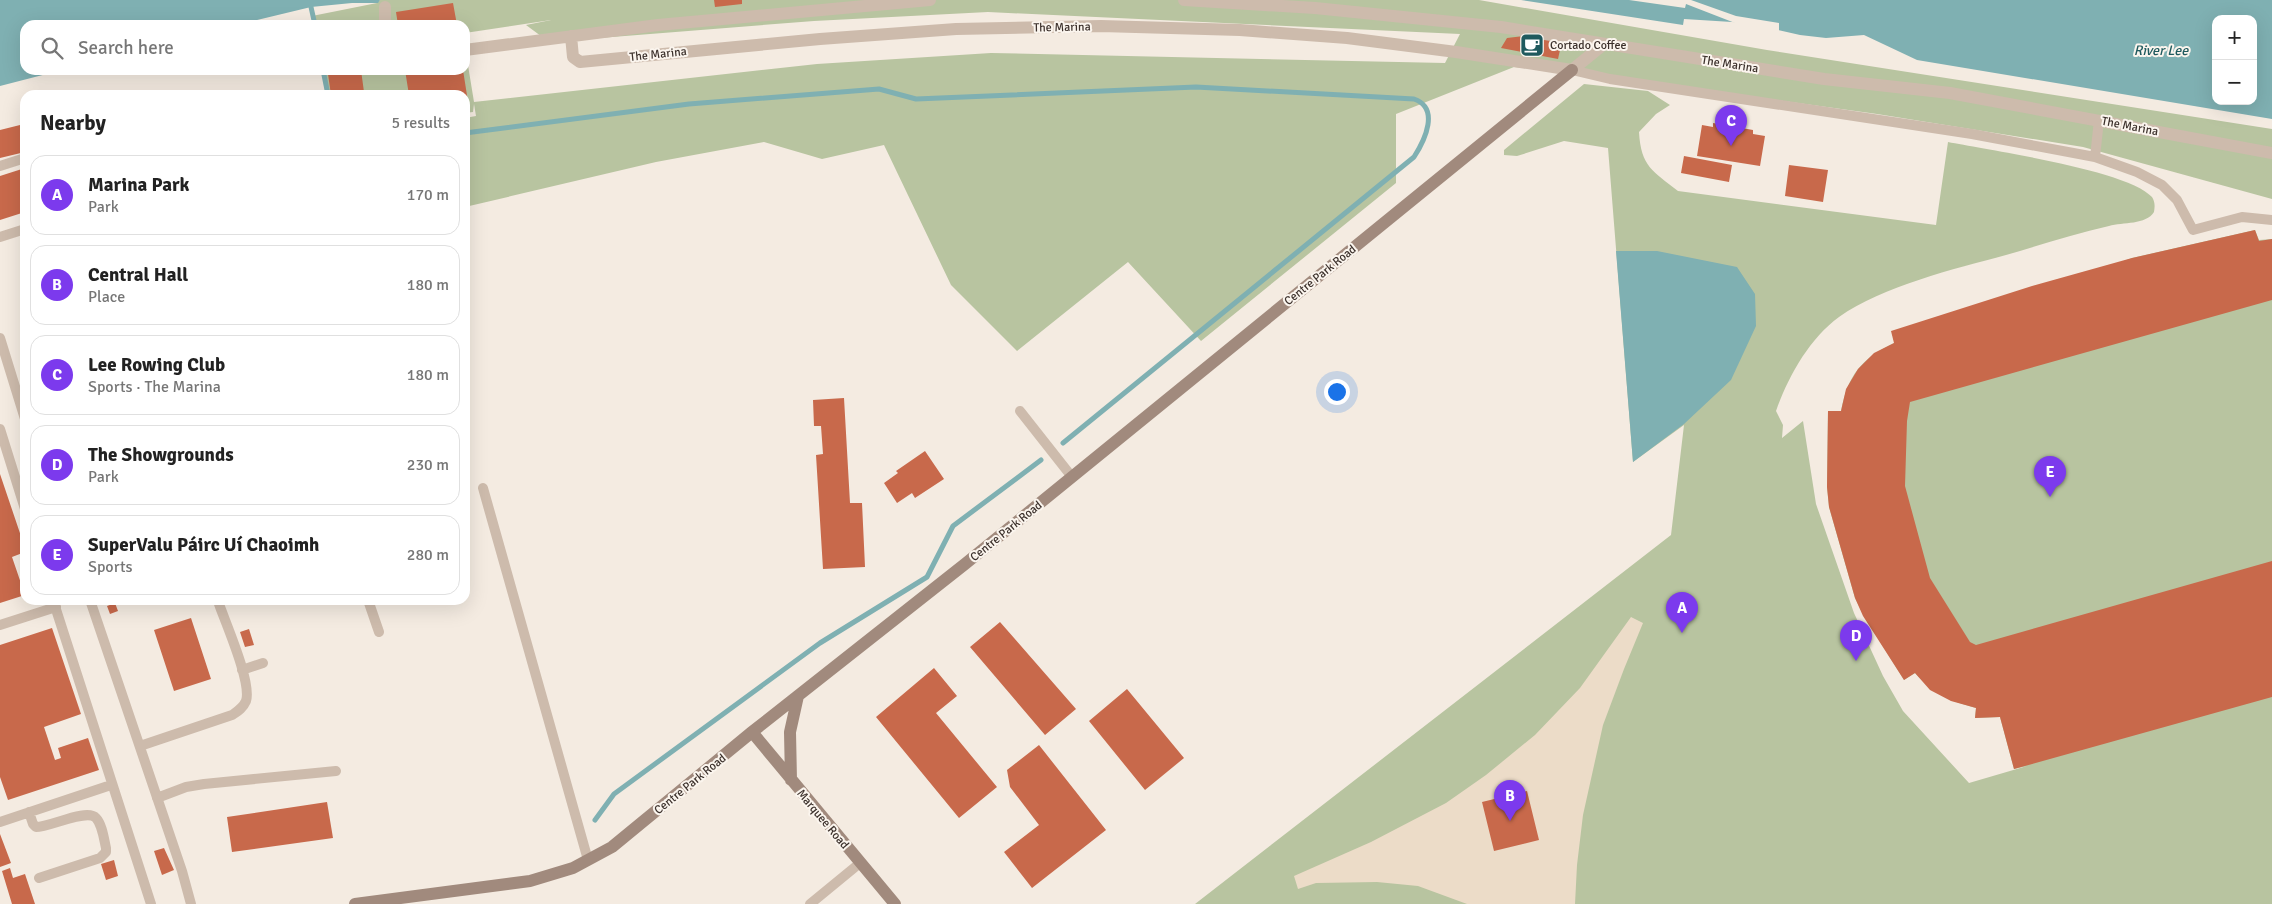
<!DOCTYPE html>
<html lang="en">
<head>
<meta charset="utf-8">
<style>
	body { margin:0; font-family:Signika,sans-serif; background:#f2f2f2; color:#222 }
	.controls { position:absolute; right:15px; top:15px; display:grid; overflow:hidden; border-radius:10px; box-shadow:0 5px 20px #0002 }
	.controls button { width:45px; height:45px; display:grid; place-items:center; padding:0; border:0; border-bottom:1px solid #e0e0e0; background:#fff; color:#222; font:25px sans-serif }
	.you { position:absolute; left:1336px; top:391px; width:18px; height:18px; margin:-12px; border:4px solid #fff; border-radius:50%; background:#1a73e8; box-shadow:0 0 0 8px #1a73e833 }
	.badge { display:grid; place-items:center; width:32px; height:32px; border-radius:50%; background:#7c3aed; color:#fff; font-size:16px; font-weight:700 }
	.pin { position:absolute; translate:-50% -41px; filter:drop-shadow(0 1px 2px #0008) }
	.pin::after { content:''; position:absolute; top:26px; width:18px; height:15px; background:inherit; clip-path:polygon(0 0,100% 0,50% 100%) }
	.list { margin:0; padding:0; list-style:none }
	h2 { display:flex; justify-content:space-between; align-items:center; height:65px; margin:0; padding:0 20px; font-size:21px }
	h2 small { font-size:16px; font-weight:400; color:#767676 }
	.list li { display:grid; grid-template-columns:32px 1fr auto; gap:15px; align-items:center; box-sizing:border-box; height:80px; margin:0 10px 10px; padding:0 10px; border:1px solid #e0e0e0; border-radius:15px }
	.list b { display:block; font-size:19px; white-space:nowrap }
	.list p { margin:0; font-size:16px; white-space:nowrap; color:#767676 }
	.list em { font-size:16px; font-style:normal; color:#767676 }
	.icon { flex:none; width:28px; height:28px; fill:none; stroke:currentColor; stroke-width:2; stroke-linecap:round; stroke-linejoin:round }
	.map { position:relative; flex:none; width:2272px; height:904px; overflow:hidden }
	.search { position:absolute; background:#fff; box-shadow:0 5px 20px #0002; left:20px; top:20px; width:450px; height:55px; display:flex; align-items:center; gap:12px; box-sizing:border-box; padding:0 18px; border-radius:15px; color:#767676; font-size:19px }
	.panel { position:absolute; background:#fff; box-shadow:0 5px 20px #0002; left:20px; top:90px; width:450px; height:515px; border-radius:15px }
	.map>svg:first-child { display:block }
	.green { fill:#b8c4a0 }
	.plaza { fill:#ecdcc8 }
	.water { fill:#7fb0b2; fill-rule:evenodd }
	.pier { fill:#f4ebe1 }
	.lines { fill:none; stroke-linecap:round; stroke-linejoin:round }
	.stream { stroke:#7fb0b2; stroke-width:5 }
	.building { fill:#c8694b }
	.lane { stroke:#cdbbac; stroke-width:10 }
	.street { stroke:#cdbbac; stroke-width:12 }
	.secondary { stroke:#a18a7d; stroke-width:12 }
	.labels { text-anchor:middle; stroke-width:4; stroke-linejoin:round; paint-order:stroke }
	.street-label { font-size:12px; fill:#3b302b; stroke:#fbf5ee }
	.poi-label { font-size:12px; fill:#3b302b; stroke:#fbf5ee; text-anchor:start }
	.water-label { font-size:14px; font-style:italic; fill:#1f5a5e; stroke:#fbf5ee }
</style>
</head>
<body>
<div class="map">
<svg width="2272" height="904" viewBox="0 0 2272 904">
	<rect width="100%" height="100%" fill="#f4ebe1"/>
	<path class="green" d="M380 0H1479L1767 50 2272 129V199L2083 147 1877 114 1603 76 1514 67 1396 114V183L1201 341 1128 262 1017 351 951 285 884 145 822 159 764 142 656 162 465 207V118L476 116 474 104 473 112 465 113V95H329L324 70H465V47L474 102 817 64 991 53 1445 63 1460 34 988 12 814 21 549 42 526 25 551 20 465 33V25H314L312 16 377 3Z
		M1584 84 1648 91 1670 105 1656 114 1639 132C1641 167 1653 171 1678 191L1936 225 1948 142C1988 150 2128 170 2152 197 2155 202 2155 206 2154 212 2146 225 2123 222 2109 226 2074 234 2040 245 2006 255 1954 269 1883 286 1839 317 1809 339 1788 377 1776 411L1783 425 1782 438 1803 421 1816 504 1854 613 1883 676 1903 711 1969 783 2027 766 2014 769 2000 717 1975 718 1976 708C1948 700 1935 695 1915 673L1904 680 1864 616 1855 598 1829 507 1827 487 1828 411H1841C1848 375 1861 359 1894 343L2132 258 2255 230 2259 240 2272 239V904H1195L1671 535 1684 425 1633 462 1608 148 1564 141 1517 156 1504 155V150Z"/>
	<path class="plaza" d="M1631 617 1643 623 1624 669 1603 725 1583 815 1577 865 1575 904H1467L1418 886 1377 882 1316 883 1298 889 1294 876 1371 842 1446 803 1486 775 1535 735 1580 688Z"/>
	<path class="water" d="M0 0H380L378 3H352L311 7 236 25H25V70H62L0 86Z
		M1521 0H2272V119L1917 60 1864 35 1826 38 1800 35 1748 23 1684 19 1683 25ZM2216 19H2253V101H2216Z
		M1616 251H1657L1737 267 1755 294 1756 326 1731 380 1684 424 1633 462Z"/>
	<path class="pier" d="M1629 0H1691L1736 16 1779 23V32L1748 25H1734L1735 23 1686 4 1685 8Z"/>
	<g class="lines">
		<path class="stream" d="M311 7 315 25
			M323 70 328 95
			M465 133 689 104 879 89 916 99 1196 87 1414 99C1440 108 1425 140 1414 157L1063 443
			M595 820 614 794 820 643 927 577 953 526 1041 460"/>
	</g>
	<path class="building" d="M714 0H742V4L715 7Z
		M453 3 457 25H398L396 12Z
		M1533 35 1562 41 1558 59 1501 48 1507 38Z
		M361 70 364 92 331 95 328 74Z
		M405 70H463L469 108 465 109V95H409Z
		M1713 123 1753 130V134L1765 136 1760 166 1697 156 1702 125 1713 127Z
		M24 124 25 152 0 158V130Z
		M1684 156 1732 165 1729 182 1681 173Z
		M1789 165 1828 170 1823 202 1785 196Z
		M25 168V212L0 220V176Z
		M2255 230 2259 241 2272 239V300L1910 402 1907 421 1905 486 1930 578 1970 642 1976 645 2272 561V697L2014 769 2000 717 1975 718 1976 708 1951 701 1930 690 1915 673 1904 680 1863 616 1855 598 1829 507 1827 487 1828 411H1841L1846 389 1858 369 1874 353 1894 343 1891 331 2032 286 2132 258Z
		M844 398 850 503H862L865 567 823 569 816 455 823 454 821 426H814L813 400Z
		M925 451 944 479 915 498 912 493 897 503 884 483 898 473 896 471Z
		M0 474 25 548V552L12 557 25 595 0 603Z
		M115 603 118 611 110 614 107 606Z
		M191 618 211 679 174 691 154 630Z
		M1000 622 1076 709 1045 735 970 647Z
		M52 628 81 714 44 727 55 760 61 758 58 748 88 738 99 770 8 800 0 777V645Z
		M249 629 254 645 245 647 240 632Z
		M934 668 957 696 936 713 997 787 959 818 876 717Z
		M1127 689 1184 758 1145 790 1089 721Z
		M1039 745 1106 830 1032 888 1004 852 1039 825 1010 787 1007 770Z
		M1527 791 1539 840 1494 851 1482 802Z
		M327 802 333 838 232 852 227 817Z
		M0 834 11 863 0 867Z
		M164 848 174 870 162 875 154 851Z
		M114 860 118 876 106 880 101 864Z
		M10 868 13 878 25 874 35 904H12L2 871Z"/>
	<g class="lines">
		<path class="lane" d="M1572 70 1610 79 1972 134 2095 157 2137 172 2162 185 2177 200 2193 230 2242 217 2272 220
			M269 95H284
			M2095 157 2099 120
			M0 166 25 158
			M0 237 25 229
			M0 338 25 419
			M1020 411 1072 477
			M0 429 25 509
			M483 488 588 860
			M53 600 151 904
			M90 600 182 871 191 904
			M368 600 379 632
			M0 625 56 607
			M242 670 263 663
			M140 746 232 715C238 711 243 708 246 701 252 683 226 624 219 604
			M157 798 186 787 204 784 336 771
			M29 812 33 824 36 827C50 827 87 808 96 818 102 824 104 839 106 848V852L100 858 39 878
			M0 822 111 785
			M810 904 860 863"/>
		<path class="street" d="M1184 0 1315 8 1501 27 1824 79 1950 93 2272 153
			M385 7V25
			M571 36 573 57 580 62 820 39 956 29 1101 26 1240 30 1347 38 1456 52 1572 70 1604 44
			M465 50 658 25 930 0"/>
		<path class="secondary" d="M752 732 895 904
			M791 780 790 732 798 696
			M355 904 530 881 573 868 612 847 752 732 965 564 1572 70"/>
	</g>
	<defs>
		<g id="cafe-square" transform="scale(1.25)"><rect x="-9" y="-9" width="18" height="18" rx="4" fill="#1f5a5e" stroke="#fbf5ee"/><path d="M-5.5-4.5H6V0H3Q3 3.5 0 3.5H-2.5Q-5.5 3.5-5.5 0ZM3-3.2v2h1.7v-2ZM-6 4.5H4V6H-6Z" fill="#fff"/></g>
	</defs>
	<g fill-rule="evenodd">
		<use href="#cafe-square" x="1532" y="45"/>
	</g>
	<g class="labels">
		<g class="street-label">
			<text transform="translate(1062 27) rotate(-1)" y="4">The Marina</text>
			<text transform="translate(658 54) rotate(-6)" y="4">The Marina</text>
			<text transform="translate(1730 64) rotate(9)" y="4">The Marina</text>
			<text transform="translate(2130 126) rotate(11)" y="4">The Marina</text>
			<text transform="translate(1320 275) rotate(-39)" y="4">Centre Park Road</text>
			<text transform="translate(1006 531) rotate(-39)" y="4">Centre Park Road</text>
			<text transform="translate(690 784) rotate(-39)" y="4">Centre Park Road</text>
			<text transform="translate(823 819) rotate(50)" y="4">Marquee Road</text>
		</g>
		<g class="poi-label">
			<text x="1550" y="49">Cortado Coffee</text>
		</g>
		<g class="water-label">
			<text x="2161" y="55">River Lee</text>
		</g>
	</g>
</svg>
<div class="controls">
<button>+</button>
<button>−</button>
</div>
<div class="you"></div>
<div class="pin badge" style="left:1682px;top:633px">A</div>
<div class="pin badge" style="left:1510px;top:821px">B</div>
<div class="pin badge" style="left:1731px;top:146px">C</div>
<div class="pin badge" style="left:1856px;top:661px">D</div>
<div class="pin badge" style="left:2050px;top:497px">E</div>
<div class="search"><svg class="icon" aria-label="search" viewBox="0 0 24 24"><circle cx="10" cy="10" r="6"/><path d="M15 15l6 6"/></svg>Search here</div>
<section class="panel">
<h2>Nearby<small>5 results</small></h2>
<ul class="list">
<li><span class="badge">A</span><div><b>Marina Park</b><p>Park</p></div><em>170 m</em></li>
<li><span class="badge">B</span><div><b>Central Hall</b><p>Place</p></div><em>180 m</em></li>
<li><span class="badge">C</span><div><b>Lee Rowing Club</b><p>Sports · The Marina</p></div><em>180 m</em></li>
<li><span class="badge">D</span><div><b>The Showgrounds</b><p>Park</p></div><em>230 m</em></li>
<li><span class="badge">E</span><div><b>SuperValu Páirc Uí Chaoimh</b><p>Sports</p></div><em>280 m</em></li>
</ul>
</section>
</div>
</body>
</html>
